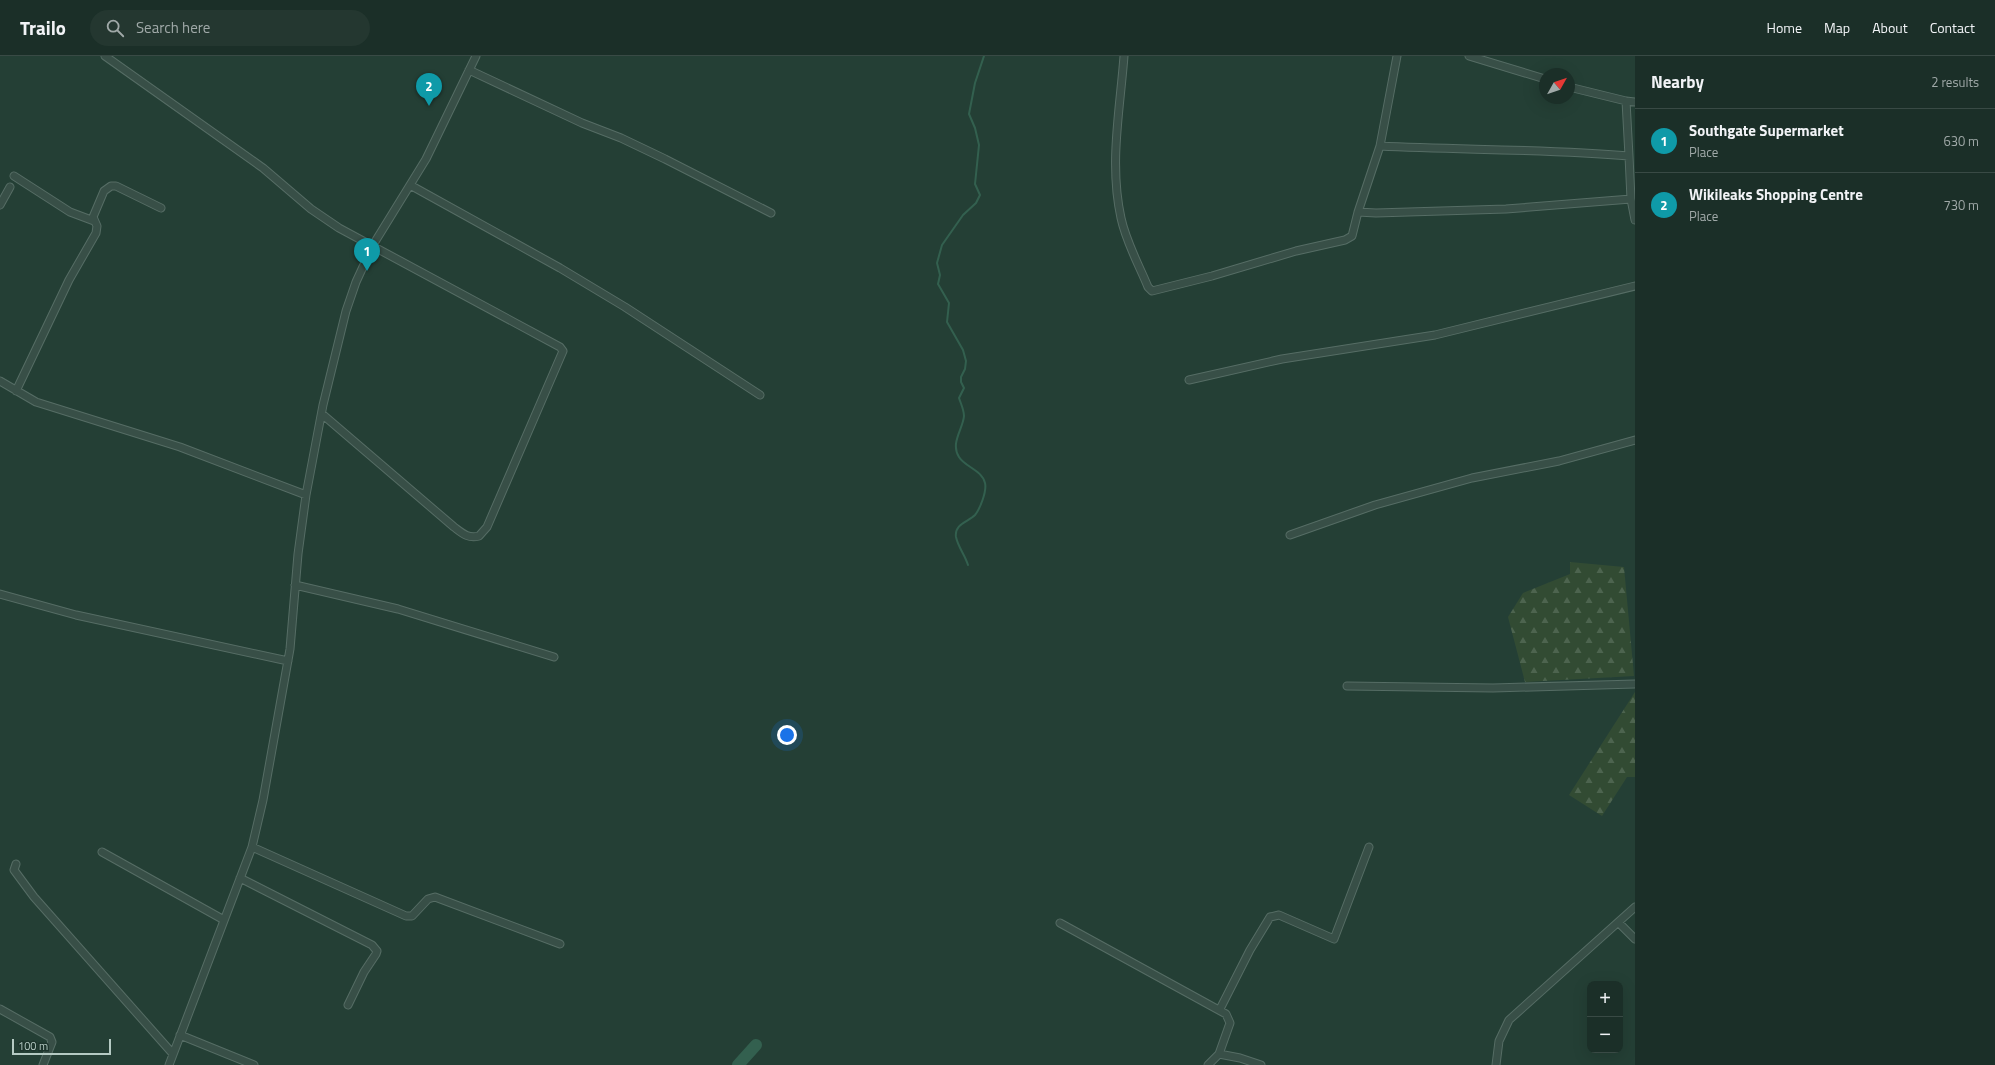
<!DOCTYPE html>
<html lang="en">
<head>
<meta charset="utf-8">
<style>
	body { margin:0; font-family:"Titillium Web",sans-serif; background:#243730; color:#f1f3f6 }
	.controls { position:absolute; right:12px; bottom:12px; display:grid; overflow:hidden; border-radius:8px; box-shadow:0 4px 16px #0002 }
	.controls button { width:36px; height:36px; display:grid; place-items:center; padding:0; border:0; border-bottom:1px solid #394a45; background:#1b2f28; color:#f1f3f6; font:20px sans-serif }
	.compass { position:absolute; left:1539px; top:12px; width:36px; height:36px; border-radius:50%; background:#1b2f28; box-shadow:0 4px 16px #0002; rotate:50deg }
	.scale { position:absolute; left:12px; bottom:10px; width:99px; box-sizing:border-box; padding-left:4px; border:2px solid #b5cac3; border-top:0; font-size:11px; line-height:14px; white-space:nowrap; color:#b5cac3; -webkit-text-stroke:3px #1d342c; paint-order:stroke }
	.you { position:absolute; left:787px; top:679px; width:14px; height:14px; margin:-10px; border:3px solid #fff; border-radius:50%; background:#1a73e8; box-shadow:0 0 0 6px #1a73e833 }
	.badge { display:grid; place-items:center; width:26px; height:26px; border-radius:50%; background:#95b2f1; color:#fff; font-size:13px; font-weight:700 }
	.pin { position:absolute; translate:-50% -33px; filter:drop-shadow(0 1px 2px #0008) }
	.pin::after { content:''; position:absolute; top:21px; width:14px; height:12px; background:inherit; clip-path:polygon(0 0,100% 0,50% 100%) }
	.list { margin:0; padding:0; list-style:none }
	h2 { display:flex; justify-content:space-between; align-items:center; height:52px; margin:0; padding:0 16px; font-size:17px }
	h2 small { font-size:13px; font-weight:400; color:#a0a9a8 }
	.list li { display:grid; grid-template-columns:26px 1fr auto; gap:12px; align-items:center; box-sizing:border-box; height:64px; padding:0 16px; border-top:1px solid #394a45 }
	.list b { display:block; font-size:15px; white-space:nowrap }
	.list p { margin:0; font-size:13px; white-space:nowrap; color:#a0a9a8 }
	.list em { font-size:13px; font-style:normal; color:#a0a9a8 }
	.icon { flex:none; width:22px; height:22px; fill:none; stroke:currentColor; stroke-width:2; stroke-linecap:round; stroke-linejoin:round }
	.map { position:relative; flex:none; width:1635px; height:1009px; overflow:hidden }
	header { display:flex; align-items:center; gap:24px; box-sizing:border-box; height:56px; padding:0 20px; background:#1b2f28; border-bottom:1px solid #394a45 }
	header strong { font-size:19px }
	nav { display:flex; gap:22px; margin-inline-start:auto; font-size:14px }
	.search { width:280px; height:36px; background:#243730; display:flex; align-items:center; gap:10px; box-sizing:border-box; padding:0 14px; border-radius:22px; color:#a0a9a8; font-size:15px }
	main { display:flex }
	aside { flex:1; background:#1b2f28 }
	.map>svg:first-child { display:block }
	.forest { fill:url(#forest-firs) }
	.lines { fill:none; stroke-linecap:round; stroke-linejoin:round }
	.stream { stroke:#33604f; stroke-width:2 }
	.river { stroke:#33604f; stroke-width:12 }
	.street-casing { stroke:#566d65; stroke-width:9 }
	.street { stroke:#384f47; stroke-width:7 }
</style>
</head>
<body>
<header>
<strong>Trailo</strong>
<div class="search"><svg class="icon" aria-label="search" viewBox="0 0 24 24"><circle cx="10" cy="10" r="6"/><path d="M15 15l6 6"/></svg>Search here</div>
<nav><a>Home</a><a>Map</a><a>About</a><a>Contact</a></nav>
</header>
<main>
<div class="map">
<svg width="1635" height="1009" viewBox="0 0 1635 1009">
	<defs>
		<pattern id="forest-firs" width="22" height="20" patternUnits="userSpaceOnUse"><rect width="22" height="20" fill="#324b33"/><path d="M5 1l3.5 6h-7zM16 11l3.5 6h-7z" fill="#4d644f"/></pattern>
	</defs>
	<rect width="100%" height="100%" fill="#243f35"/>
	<path class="forest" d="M1570 506 1624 511 1634 620 1525 626 1508 561 1523 537 1570 518Z
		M1635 636V721H1627L1602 760 1569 739Z"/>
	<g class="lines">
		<path class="stream" d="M968 509C965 499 958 491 956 481 954 468 968 466 975 459 980 453 987 435 985 427 982 414 965 411 959 401 950 387 963 373 964 360 964 354 961 348 959 342L964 332 961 326V321L965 313 966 305 963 294 947 266 949 247 938 228 940 219 937 207 942 189 963 159 976 147 980 139 975 128 979 89 975 72 969 58 975 27 984 0"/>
		<path class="river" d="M738 1009 756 989"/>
		<g class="street-casing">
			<path id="street" d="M105 0 263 112 311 153 339 172 560 291 563 295 487 471 479 480C468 483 462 477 454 471L322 358
				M1124 0C1120 54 1109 108 1121 162 1126 186 1139 209 1148 231L1152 235 1212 220 1296 195 1345 184 1352 180 1358 156 1376 157 1506 153 1631 143
				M1469 0 1545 23
				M469 14 582 67 621 82 665 103 771 157
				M1569 31 1626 45 1635 46
				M1626 45 1629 100
				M1380 90 1397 0
				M14 120 70 156 94 165
				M410 129 560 212 625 251 760 339
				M0 149 10 131
				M1358 156 1380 90C1463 94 1546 93 1629 100L1631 143 1635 164
				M1189 324 1282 303 1435 279 1635 230
				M0 325 36 346 180 391 306 439
				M16 335 69 224 96 177 97 170 93 161 104 135 111 130H116L161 152
				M1290 479 1375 449 1472 422 1559 405 1635 384
				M295 529 398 553 554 601
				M0 538 76 559 288 605
				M1347 630 1493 632 1635 628
				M252 791 406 860H412L428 843 435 841 560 888
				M102 796 224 864
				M16 808 14 814 34 841 173 998
				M240 822 372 889 377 895 376 898 364 916 348 949
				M1060 867 1226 958 1230 967 1219 998 1208 1009
				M1619 867 1635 883
				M0 953 50 981 52 986 43 1009
				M1220 953 1250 894 1270 861 1279 859 1334 883 1369 791
				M180 979 254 1009
				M1219 998 1240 1002 1261 1009
				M169 1009 252 791 263 744 290 593 298 498 306 439 323 349 346 255 356 226 373 189 426 103 476 0
				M1496 1009 1499 985 1509 964 1635 851"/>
		</g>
		<use href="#street" class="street"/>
	</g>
</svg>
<div class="controls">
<button>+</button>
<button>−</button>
</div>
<svg class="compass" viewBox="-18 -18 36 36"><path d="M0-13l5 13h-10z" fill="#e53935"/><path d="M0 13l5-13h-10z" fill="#a0a9a8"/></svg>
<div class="scale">100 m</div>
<div class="you"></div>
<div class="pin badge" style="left:367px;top:215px;background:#0f9aa8">1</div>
<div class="pin badge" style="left:429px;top:50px;background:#0f9aa8">2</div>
</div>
<aside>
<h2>Nearby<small>2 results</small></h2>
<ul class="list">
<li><span class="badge" style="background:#0f9aa8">1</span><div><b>Southgate Supermarket</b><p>Place</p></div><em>630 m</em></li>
<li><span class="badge" style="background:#0f9aa8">2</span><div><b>Wikileaks Shopping Centre</b><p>Place</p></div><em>730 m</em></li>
</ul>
</aside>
</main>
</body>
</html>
